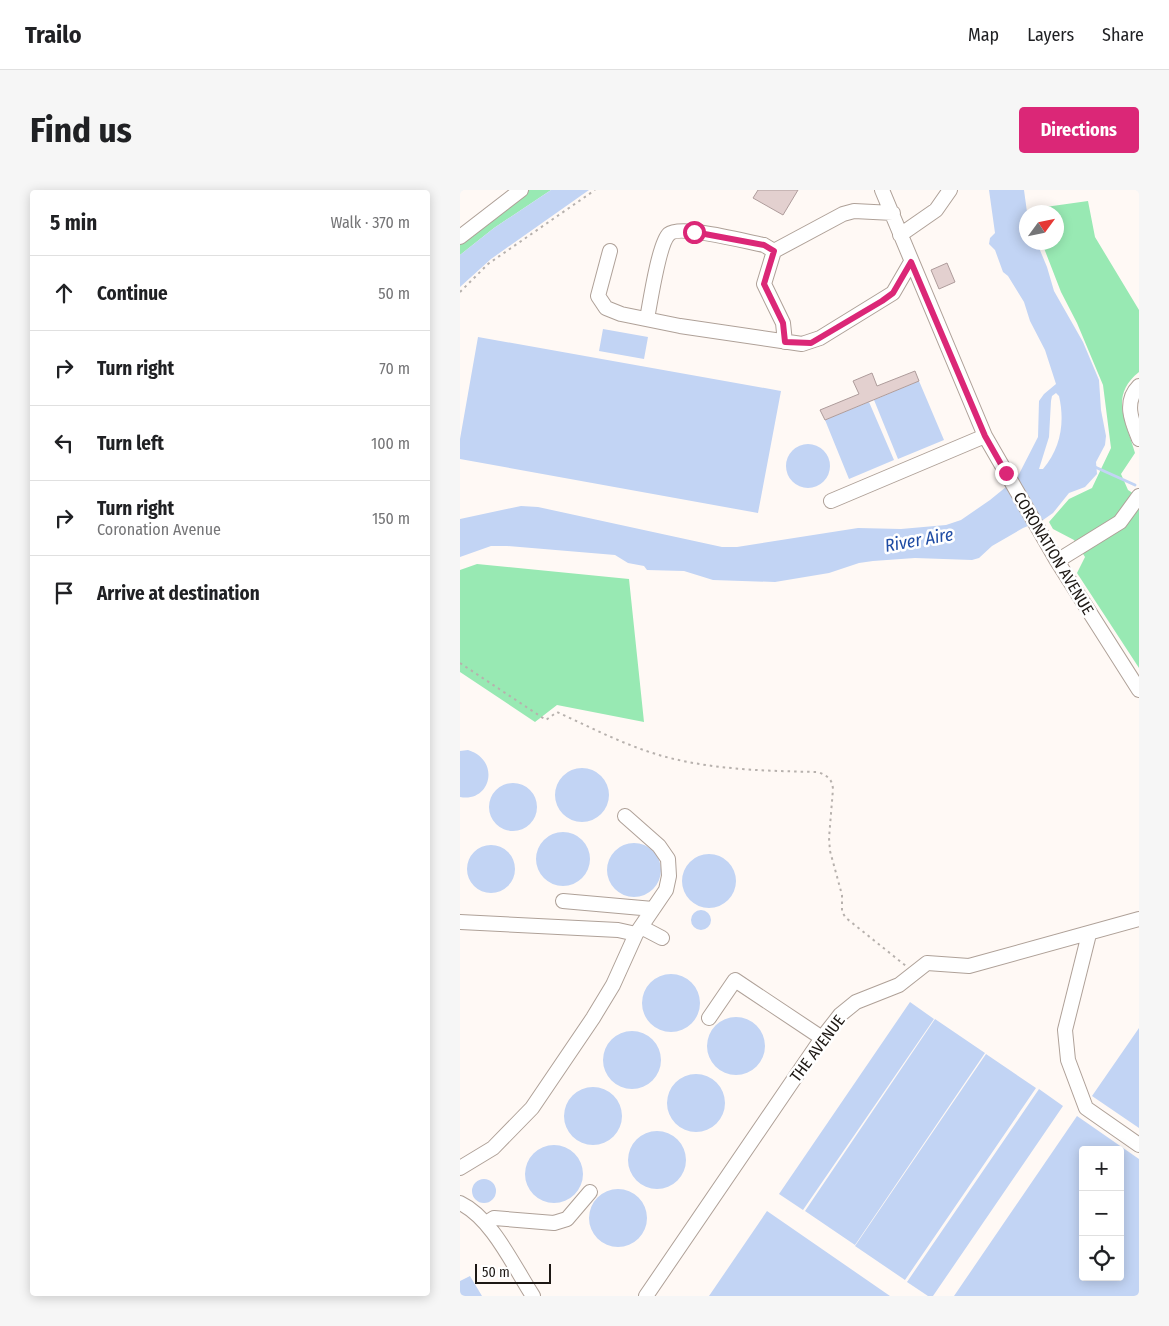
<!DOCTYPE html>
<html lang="en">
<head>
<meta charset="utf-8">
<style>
	body { margin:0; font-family:"Fira Sans Condensed",sans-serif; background:#f6f6f6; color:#202124 }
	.controls { position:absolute; right:15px; bottom:15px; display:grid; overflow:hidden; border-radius:5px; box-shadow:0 2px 12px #0003 }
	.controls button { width:45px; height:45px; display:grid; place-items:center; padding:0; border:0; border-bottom:1px solid #e0e0e0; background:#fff; color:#202124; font:25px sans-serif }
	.compass { position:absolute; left:559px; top:15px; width:45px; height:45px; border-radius:50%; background:#fff; box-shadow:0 2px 12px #0003; rotate:57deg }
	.scale { position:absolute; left:15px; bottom:12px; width:76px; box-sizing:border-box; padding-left:5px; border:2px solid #1d1814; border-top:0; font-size:14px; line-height:18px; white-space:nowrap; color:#1d1814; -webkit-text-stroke:4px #fff; paint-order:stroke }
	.stop { position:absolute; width:15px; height:15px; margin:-11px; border:4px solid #db2777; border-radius:50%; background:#fff }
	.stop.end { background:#db2777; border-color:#fff; box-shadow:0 1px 5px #0008 }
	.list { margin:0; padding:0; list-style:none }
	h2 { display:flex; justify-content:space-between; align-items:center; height:65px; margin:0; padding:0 20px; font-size:21px }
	h2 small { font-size:16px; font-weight:400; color:#757577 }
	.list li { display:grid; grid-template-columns:32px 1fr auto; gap:15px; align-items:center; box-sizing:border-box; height:75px; padding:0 20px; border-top:1px solid #e0e0e0 }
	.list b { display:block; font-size:19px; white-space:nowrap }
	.list p { margin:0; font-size:16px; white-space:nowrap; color:#757577 }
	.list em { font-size:16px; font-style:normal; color:#757577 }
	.icon { flex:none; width:28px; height:28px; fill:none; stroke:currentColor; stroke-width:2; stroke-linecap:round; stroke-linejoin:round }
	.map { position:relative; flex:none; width:679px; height:1106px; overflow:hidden; border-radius:5px }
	header { display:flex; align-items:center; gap:30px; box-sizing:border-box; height:70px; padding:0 25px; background:#fff; border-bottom:1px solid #e0e0e0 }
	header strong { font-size:24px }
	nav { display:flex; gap:28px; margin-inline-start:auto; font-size:18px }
	.intro { display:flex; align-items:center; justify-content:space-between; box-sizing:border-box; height:120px; padding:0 30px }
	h1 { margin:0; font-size:35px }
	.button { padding:12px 22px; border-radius:5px; background:#db2777; color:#fff; font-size:18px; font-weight:700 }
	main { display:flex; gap:30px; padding:0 30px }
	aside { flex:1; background:#fff; border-radius:5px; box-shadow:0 2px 12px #0003 }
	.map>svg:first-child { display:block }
	.green { fill:#98e9b3 }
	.water { fill:#c2d4f4; fill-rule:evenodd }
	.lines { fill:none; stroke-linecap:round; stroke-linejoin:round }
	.stream { stroke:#c2d4f4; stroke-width:3 }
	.building { fill:#e3d0cf; stroke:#ae9c9b }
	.minor-casing { stroke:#afa198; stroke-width:16 }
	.path { stroke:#b7b1ad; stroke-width:2; stroke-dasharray:2.5 4; stroke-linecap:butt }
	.minor { stroke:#fff; stroke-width:14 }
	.route { stroke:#db2777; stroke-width:6 }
	.labels { text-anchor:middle; stroke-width:5; stroke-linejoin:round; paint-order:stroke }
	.street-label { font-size:16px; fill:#1d1814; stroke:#fff }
	.water-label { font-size:18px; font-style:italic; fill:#1f4ca4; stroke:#fff }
</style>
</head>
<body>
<header>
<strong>Trailo</strong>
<nav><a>Map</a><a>Layers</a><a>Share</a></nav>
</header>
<div class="intro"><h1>Find us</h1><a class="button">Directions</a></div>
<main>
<aside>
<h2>5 min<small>Walk · 370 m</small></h2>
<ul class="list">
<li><svg class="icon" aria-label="ahead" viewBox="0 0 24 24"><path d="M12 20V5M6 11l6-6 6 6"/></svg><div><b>Continue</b></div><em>50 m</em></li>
<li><svg class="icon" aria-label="right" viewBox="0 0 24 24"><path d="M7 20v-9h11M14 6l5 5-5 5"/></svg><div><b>Turn right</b></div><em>70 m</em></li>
<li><svg class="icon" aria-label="left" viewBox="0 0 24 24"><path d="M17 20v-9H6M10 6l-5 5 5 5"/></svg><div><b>Turn left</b></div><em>100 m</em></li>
<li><svg class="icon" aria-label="right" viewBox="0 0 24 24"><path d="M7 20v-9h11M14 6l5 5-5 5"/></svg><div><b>Turn right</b><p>Coronation Avenue</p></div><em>150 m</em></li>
<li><svg class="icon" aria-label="arrive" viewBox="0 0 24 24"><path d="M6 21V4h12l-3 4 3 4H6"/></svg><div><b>Arrive at destination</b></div></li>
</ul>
</aside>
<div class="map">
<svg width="679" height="1106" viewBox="0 0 679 1106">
	<rect width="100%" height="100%" fill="#fff9f5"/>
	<path class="green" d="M68 0H91L34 38 0 65V53Z
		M628 11 635 47 679 120V182C649 206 666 231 675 263L661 284 668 300 679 307V478L617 383 625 367 614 350 593 339 589 332 609 309 632 298 651 258 643 195 617 133 601 102 582 53 596 52V22H572L571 19Z
		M17 374 169 389 184 532 97 515 75 532 0 482V380Z"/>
	<path class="water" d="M91 0H129L31 69 0 97V65L34 38Z
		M529 0H564L567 22 566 52 577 53 587 77 594 101 623 152 639 190 641 220 646 246 645 255 636 272 637 284 625 297 609 303 593 323 583 330 563 338 532 356 519 368 512 370 455 368 413 371 399 373 369 383 315 392 253 390 224 381 187 380 184 376 168 373 155 365 47 356H31L0 367V329L61 316 78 317 262 357H277L398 338 441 339 486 335 501 330 530 310 557 288 578 247 579 211 584 204 596 194 585 160 570 131 564 112 548 86 543 82 535 60 529 54 530 48 535 43ZM596 203 599 206C605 232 601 258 583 279H579L589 247 591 211 592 206Z
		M143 139 188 147 184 169 139 161Z
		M18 147 321 201 298 323 0 269V249Z
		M459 191 484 250 438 269 414 210Z
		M409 212 434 270 389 289 365 230Z
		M326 276a22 22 0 1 1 44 0a22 22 0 1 1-44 0Z
		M8 560C41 570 31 613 0 607V561Z
		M95 605a27 27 0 1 1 54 0a27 27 0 1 1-54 0Z
		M29 617a24 24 0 1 1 48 0a24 24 0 1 1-48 0Z
		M76 669a27 27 0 1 1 54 0a27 27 0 1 1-54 0Z
		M147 680a27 27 0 1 1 54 0a27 27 0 1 1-54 0Z
		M7 679a24 24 0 1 1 48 0a24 24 0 1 1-48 0Z
		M222 691a27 27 0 1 1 54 0a27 27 0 1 1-54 0Z
		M231 730a10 10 0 1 1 20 0a10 10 0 1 1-20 0Z
		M182 813a29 29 0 1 1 58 0a29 29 0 1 1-58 0Z
		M450 812 474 829 343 1020 319 1004Z
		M247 856a29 29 0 1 1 58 0a29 29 0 1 1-58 0Z
		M475 829 525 863 395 1055 345 1021Z
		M679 838V938L632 906Z
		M143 870a29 29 0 1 1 58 0a29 29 0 1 1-58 0Z
		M526 864 576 898 445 1090 395 1056Z
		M207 913a29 29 0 1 1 58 0a29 29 0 1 1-58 0Z
		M104 926a29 29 0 1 1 58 0a29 29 0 1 1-58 0Z
		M579 899 603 916 473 1106H468L447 1092Z
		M617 926 679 969V1106H494ZM623 960H660V1087H623Z
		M168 970a29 29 0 1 1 58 0a29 29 0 1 1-58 0Z
		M65 984a29 29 0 1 1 58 0a29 29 0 1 1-58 0Z
		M12 1001a12 12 0 1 1 24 0a12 12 0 1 1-24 0Z
		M129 1028a29 29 0 1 1 58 0a29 29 0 1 1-58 0Z
		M307 1021 430 1106H249Z
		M10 1086 22 1106H0V1091Z"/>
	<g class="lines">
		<path class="stream" d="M635 277 675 295"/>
	</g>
	<path class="building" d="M298 0H338L323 25 293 8Z
		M487 73 495 92 479 99 471 80Z
		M455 181 459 191 365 230 360 220 399 204 393 191 412 183 417 196Z"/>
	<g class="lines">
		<g class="minor-casing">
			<path id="minor" d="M422 0 525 246 597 371 679 500
				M440 45 476 20 490 0
				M0 47 61 0
				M150 61 138 106 146 118 161 124 220 136 342 154 360 148 433 103 451 72
				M187 129C190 113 199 53 209 44 220 34 287 52 304 55L314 61
				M325 152 323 133 304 94 314 61 383 24 394 21 433 23
				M679 196C663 212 672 232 679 249
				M371 311 525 246
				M597 371 660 332 679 306
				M103 711 193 719
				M0 732 158 740 176 744
				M181 737 202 748
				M629 744 605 840 608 870 626 918 679 955
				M249 828 275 790 362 848
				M0 978 33 958 72 918 133 828 153 795 176 744 206 700 209 686 208 669 199 656 165 626
				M0 1013C32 1028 54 1077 73 1106
				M26 1033 34 1028 94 1033 107 1029 130 1002
				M186 1106 362 848 380 825 396 812 439 795 467 773 509 776 679 729"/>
		</g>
		<path class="path" d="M0 102 28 74 135 0
			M0 473 86 530 97 522C134 539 170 558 210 568 258 580 309 581 358 582 368 586 372 589 373 599L369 648 370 661 382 705V722L386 728 446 776"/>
		<use href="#minor" class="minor"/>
	</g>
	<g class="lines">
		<path class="route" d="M234 42 304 55 314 61 304 94 323 133 325 152 351 153 422 111 433 103 451 72 525 246 546 283"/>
	</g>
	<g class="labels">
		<g class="street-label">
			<text transform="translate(594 363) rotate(59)" y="6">CORONATION AVENUE</text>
			<text transform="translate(357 858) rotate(-53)" y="6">THE AVENUE</text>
		</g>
		<g class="water-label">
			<text transform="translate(459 350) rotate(-10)" y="6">River Aire</text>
		</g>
	</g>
</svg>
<div class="controls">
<button>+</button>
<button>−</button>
<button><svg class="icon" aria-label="locate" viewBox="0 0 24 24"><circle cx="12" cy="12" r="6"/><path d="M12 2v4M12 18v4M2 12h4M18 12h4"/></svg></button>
</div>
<svg class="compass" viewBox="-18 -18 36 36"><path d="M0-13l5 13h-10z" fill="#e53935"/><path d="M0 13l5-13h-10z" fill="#757577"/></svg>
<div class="scale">50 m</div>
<div class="stop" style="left:234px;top:42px"></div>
<div class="stop end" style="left:546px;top:283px"></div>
</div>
</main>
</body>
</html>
